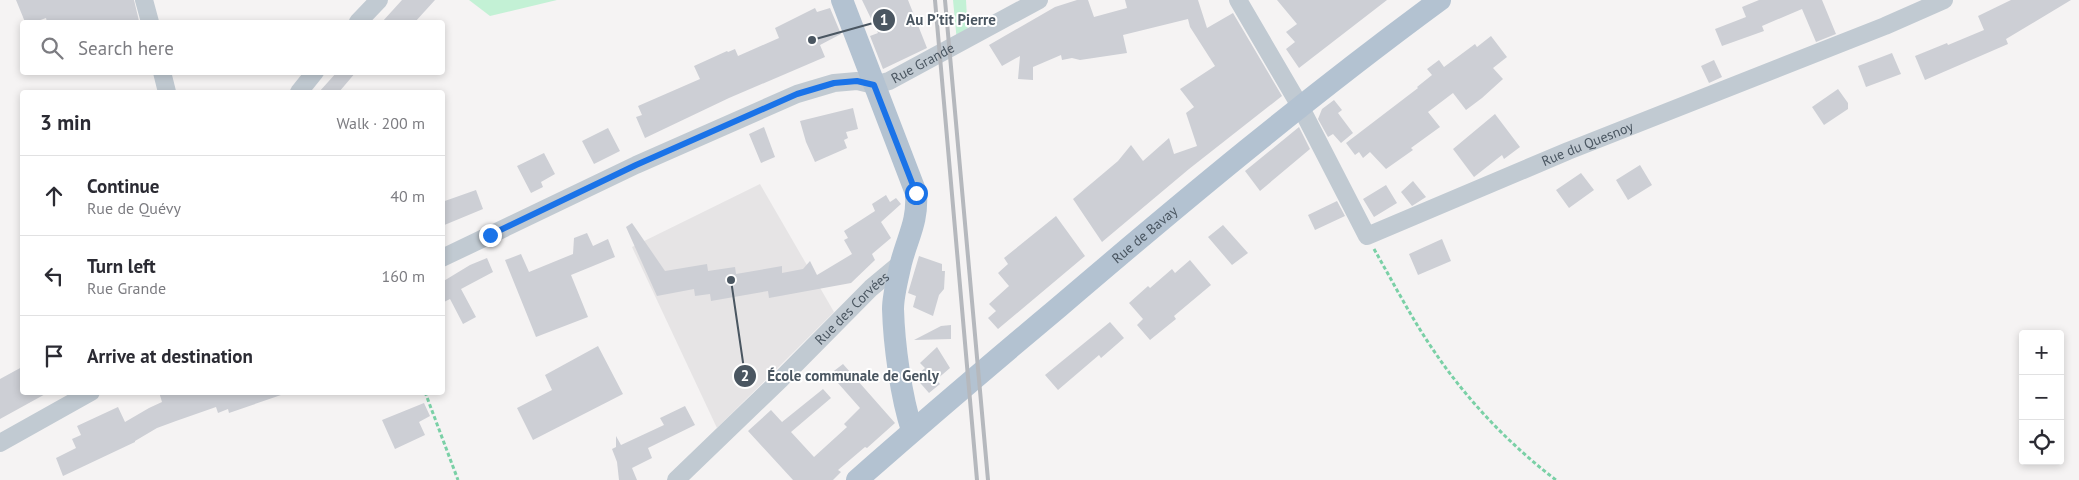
<!DOCTYPE html>
<html lang="en">
<head>
<meta charset="utf-8">
<style>
	body { margin:0; font-family:"PT Sans",sans-serif; background:#f2f2f3; color:#2b2b33 }
	.controls { position:absolute; right:15px; bottom:15px; display:grid; overflow:hidden; border-radius:5px; box-shadow:0 2px 8px #0003 }
	.controls button { width:45px; height:45px; display:grid; place-items:center; padding:0; border:0; border-bottom:1px solid #e1e1e2; background:#fff; color:#2b2b33; font:25px sans-serif }
	.stop { position:absolute; width:15px; height:15px; margin:-11px; border:4px solid #1a73e8; border-radius:50%; background:#fff }
	.stop.end { background:#1a73e8; border-color:#fff; box-shadow:0 1px 5px #0008 }
	.list { margin:0; padding:0; list-style:none }
	h2 { display:flex; justify-content:space-between; align-items:center; height:65px; margin:0; padding:0 20px; font-size:21px }
	h2 small { font-size:16px; font-weight:400; color:#7c7c81 }
	.list li { display:grid; grid-template-columns:32px 1fr auto; gap:15px; align-items:center; box-sizing:border-box; height:80px; padding:0 20px; border-top:1px solid #e1e1e2 }
	.list b { display:block; font-size:19px; white-space:nowrap }
	.list p { margin:0; font-size:16px; white-space:nowrap; color:#7c7c81 }
	.list em { font-size:16px; font-style:normal; color:#7c7c81 }
	.icon { flex:none; width:28px; height:28px; fill:none; stroke:currentColor; stroke-width:2; stroke-linecap:round; stroke-linejoin:round }
	.map { position:relative; flex:none; width:2079px; height:480px; overflow:hidden }
	.search { position:absolute; background:#fff; box-shadow:0 2px 8px #0003; left:20px; top:20px; width:425px; height:55px; display:flex; align-items:center; gap:12px; box-sizing:border-box; padding:0 18px; border-radius:5px; color:#7c7c81; font-size:19px }
	.panel { position:absolute; background:#fff; box-shadow:0 2px 8px #0003; left:20px; top:90px; width:425px; height:305px; border-radius:5px }
	.map>svg:first-child { display:block }
	.education { fill:#e6e4e5 }
	.green { fill:#c3f1d5 }
	.building { fill:#cdcfd5 }
	.lines { fill:none; stroke-linecap:round; stroke-linejoin:round }
	.path { stroke:#7ad0a6; stroke-width:3; stroke-dasharray:4 2.5; stroke-linecap:butt }
	.minor { stroke:#c1cad2; stroke-width:18 }
	.major { stroke:#b3c2d1; stroke-width:22 }
	.rail { stroke:#b5b8bd; stroke-width:4 }
	.route { stroke:#1a73e8; stroke-width:6 }
	.labels { text-anchor:middle; stroke-width:4; stroke-linejoin:round; paint-order:stroke }
	.street-label { font-size:14px; fill:#4a5661; stroke:#fff }
	.leader { fill:none; stroke:#4a5661; stroke-width:2 }
	.callout-dot { fill:#4a5661; stroke:#fff; stroke-width:2 }
	.mark-label { font-size:15px; text-anchor:middle; font-weight:bold; fill:#fff }
	.callout-label { font-size:15px; text-anchor:middle; font-weight:bold; fill:#4a5661; stroke:#fff; stroke-width:4; stroke-linejoin:round; paint-order:stroke }
</style>
</head>
<body>
<div class="map">
<svg width="2079" height="480" viewBox="0 0 2079 480">
	<rect width="100%" height="100%" fill="#f5f3f3"/>
	<path class="education" d="M760 184 834 312 717 428 632 247Z"/>
	<path class="green" d="M469 0H557L490 16Z
		M953 0H966L968 36 957 42Z"/>
	<path class="building" d="M16 0H134L139 21 47 22 46 18 35 22H25Z
		M402 0H435L415 22H382Z
		M862 0H908L927 48 883 69 870 36 878 33Z
		M1077 0H1088L1094 17 1127 8 1125 0H1198L1207 28 1233 13 1282 96 1189 169 1102 242 1073 199 1118 161 1131 145 1143 161 1169 138 1174 154 1197 146 1186 113 1194 107 1180 89 1215 66 1190 27 1188 19 1123 35 1127 53 1080 60 1072 58 1062 60 1061 55 1033 67V80L1018 79 1020 56 1002 66 989 45 1055 7Z
		M1277 0H1387L1299 68 1286 49 1295 42 1286 32 1297 24Z
		M1759 0H1822L1836 34 1816 42 1802 9 1762 26 1764 31 1722 46 1715 29 1746 17 1742 7Z
		M2011 0H2071L2006 39 2008 44 1925 80 1915 56 1947 43 1948 45 1984 30 1978 16Z
		M815 8 817 12 830 8 841 34 820 45 825 57 729 98 645 138 636 117 642 115 638 106 700 79 694 66 727 51 728 52 735 49 738 56 779 38 775 28Z
		M1491 36 1507 57 1493 68 1503 79 1482 98 1466 110 1453 93 1428 112 1440 127 1411 148 1413 150 1386 169 1370 152 1363 158 1359 152 1355 155 1346 143 1418 88 1417 87 1432 75 1427 69 1439 60 1444 67 1475 44 1477 47Z
		M1892 53 1901 74 1866 87 1858 66Z
		M1714 60 1722 77 1709 83 1701 66Z
		M337 72H356L339 92H319Z
		M1838 89 1848 103V109L1824 125 1812 107Z
		M1334 100 1342 110 1338 113 1353 133 1341 143 1333 134 1328 137 1318 119 1322 109Z
		M853 108 858 129 846 132 848 138 844 140 847 148 815 162 806 142 800 121Z
		M1495 114 1520 147 1504 159 1502 155 1474 177 1453 149Z
		M764 127 775 157 761 163 749 134Z
		M1299 127 1310 149 1260 191 1245 171Z
		M608 128 620 151 594 164 582 141Z
		M544 153 555 174 541 182 543 187 531 193 517 166Z
		M1640 165 1652 185 1628 200 1616 180Z
		M1581 173 1594 190 1569 208 1556 190Z
		M1413 181 1426 197 1412 206 1401 192Z
		M1386 185 1397 203 1374 217 1363 199Z
		M476 190 483 209 442 226V202Z
		M886 195 890 202 896 198 901 204 881 222 891 238 872 254 875 260 851 283 769 298 768 291 711 301 710 294 695 296 694 289 657 296 626 227 632 223 665 271 707 264 708 271 735 267 736 274 782 266V273L803 269 810 261 817 275 852 254 844 240 848 238 844 231 875 211 872 204Z
		M1337 201 1345 216 1315 230 1308 215Z
		M1056 216 1085 256 998 329 988 318 996 311 989 304 1009 286 998 273 1008 264 1004 258Z
		M1223 225 1248 253 1232 265 1208 237Z
		M587 233 593 246 608 239 615 257 571 275 588 317 536 337 505 260 521 254 529 272 573 254 574 238Z
		M1442 239 1451 261 1418 275 1409 254Z
		M919 256 942 264V271H945L944 289 939 295 933 316 913 307 916 296 908 293Z
		M487 258 493 272 461 289 476 317 463 324 450 299 442 303V282L470 265Z
		M1190 260 1211 285 1174 316 1176 319 1150 340 1137 325 1143 319 1129 303 1148 286 1150 288 1172 269 1175 273Z
		M1110 322 1124 338 1101 358 1099 355 1058 390 1045 375Z
		M951 325V339L914 340 941 326Z
		M598 346 623 394 533 440 517 408 552 390 545 375Z
		M937 347 950 368 936 380 940 384 929 393 915 377 925 368 920 363Z
		M843 364 895 423 867 448 865 447 838 470 841 472 833 480H793L748 431 771 410 782 422 823 389 831 398 791 432 814 457 847 427 844 424 860 408 830 374Z
		M22 367V392H49L0 419V379Z
		M159 392H281V395L229 413 228 409 218 413 216 407 176 421 157 428 135 441V442L63 476 56 458 76 448 72 439 81 435 77 426 118 407 125 422 149 408 162 402Z
		M424 403 430 416 419 422 425 435 395 449 382 420Z
		M685 406 695 425 648 448 652 458 632 468 637 480H619L617 462 612 449 616 447V436L621 445 664 425 660 418Z"/>
	<g class="lines">
		<path class="path" d="M1374 249C1394 284 1413 321 1436 354 1468 401 1510 445 1556 480
			M425 392 458 480"/>
		<g class="minor">
			<path d="M144 0 150 22"/>
			<path id="s1" d="M1238 0 1300 106 1367 236 1568 151 1885 26 1944 0"/>
			<path d="M358 22 379 0"/>
			<path d="M162 72 167 92"/>
			<path d="M299 92 315 72"/>
			<path id="s2" d="M442 258 636 165 797 94 834 83 857 81 874 85 889 81 1039 0"/>
			<path d="M0 443 91 392"/>
			<path id="s3" d="M676 480 781 379 871 288 901 263"/>
		</g>
		<g class="major">
			<path d="M842 0 916 193C918 222 908 236 901 263 898 277 893 295 893 309 894 344 901 397 912 430"/>
			<path id="s4" d="M857 480C924 421 991 364 1059 307 1183 201 1308 97 1440 0"/>
		</g>
		<path class="rail" d="M935 0 977 480
			M945 0 988 480"/>
	</g>
	<g class="lines">
		<path class="route" d="M490 235 636 165 797 94 834 83 857 81 874 85 916 193"/>
	</g>
	<g class="labels">
		<g class="street-label">
			<text dy="5" stroke="none"><textPath href="#s2" startOffset="524">Rue Grande</textPath></text>
			<text dy="5" stroke="none"><textPath href="#s1" startOffset="508">Rue du Quesnoy</textPath></text>
			<text dy="5" stroke="none"><textPath href="#s4" startOffset="378">Rue de Bavay</textPath></text>
			<text dy="5" stroke="none"><textPath href="#s3" startOffset="246">Rue des Corvées</textPath></text>
		</g>
	</g>
	<path class="leader" d="M812 40L884 20M731 280L745 376"/>
	<g class="callout-dot">
		<circle cx="812" cy="40" r="5"/>
		<circle cx="731" cy="280" r="5"/>
		<circle cx="884" cy="20" r="12"/>
		<circle cx="745" cy="376" r="12"/>
	</g>
	<g class="mark-label">
		<text x="884" y="25">1</text>
		<text x="745" y="381">2</text>
	</g>
	<g class="callout-label">
		<text x="951" y="25">Au P'tit Pierre</text>
		<text x="853" y="381">École communale de Genly</text>
	</g>
</svg>
<div class="controls">
<button>+</button>
<button>−</button>
<button><svg class="icon" aria-label="locate" viewBox="0 0 24 24"><circle cx="12" cy="12" r="6"/><path d="M12 2v4M12 18v4M2 12h4M18 12h4"/></svg></button>
</div>
<div class="stop" style="left:916px;top:193px"></div>
<div class="stop end" style="left:490px;top:235px"></div>
<div class="search"><svg class="icon" aria-label="search" viewBox="0 0 24 24"><circle cx="10" cy="10" r="6"/><path d="M15 15l6 6"/></svg>Search here</div>
<section class="panel">
<h2>3 min<small>Walk · 200 m</small></h2>
<ul class="list">
<li><svg class="icon" aria-label="ahead" viewBox="0 0 24 24"><path d="M12 20V5M6 11l6-6 6 6"/></svg><div><b>Continue</b><p>Rue de Quévy</p></div><em>40 m</em></li>
<li><svg class="icon" aria-label="left" viewBox="0 0 24 24"><path d="M17 20v-9H6M10 6l-5 5 5 5"/></svg><div><b>Turn left</b><p>Rue Grande</p></div><em>160 m</em></li>
<li><svg class="icon" aria-label="arrive" viewBox="0 0 24 24"><path d="M6 21V4h12l-3 4 3 4H6"/></svg><div><b>Arrive at destination</b></div></li>
</ul>
</section>
</div>
</body>
</html>
